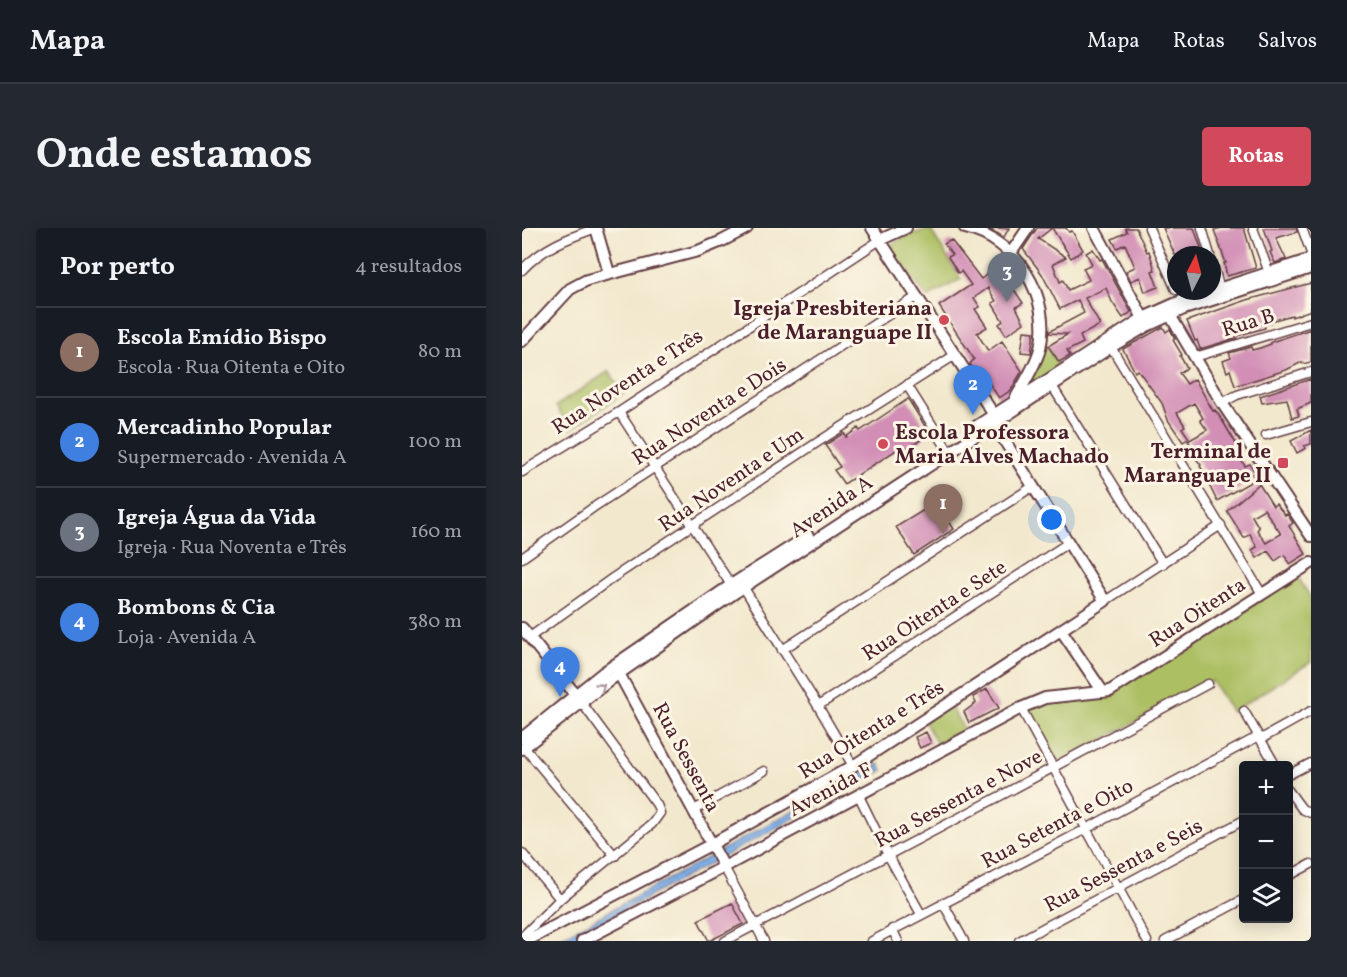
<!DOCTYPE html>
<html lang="pt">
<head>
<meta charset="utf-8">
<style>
	body { margin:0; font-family:Vollkorn,serif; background:#242831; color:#f1f3f6 }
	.controls { position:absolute; right:18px; bottom:18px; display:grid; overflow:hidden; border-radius:6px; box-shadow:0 3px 15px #0003 }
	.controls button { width:54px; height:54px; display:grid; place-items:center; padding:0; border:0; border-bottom:2px solid #363941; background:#171b24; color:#f1f3f6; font:30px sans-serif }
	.compass { position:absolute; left:645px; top:18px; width:54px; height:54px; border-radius:50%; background:#171b24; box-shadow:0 3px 15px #0003; rotate:6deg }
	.you { position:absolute; left:530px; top:292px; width:21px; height:21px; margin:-15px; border:4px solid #fff; border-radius:50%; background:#1a73e8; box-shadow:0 0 0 9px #1a73e833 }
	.badge { display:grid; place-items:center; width:39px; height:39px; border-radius:50%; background:#d1495b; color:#fff; font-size:20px; font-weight:700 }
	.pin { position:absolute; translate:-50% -50px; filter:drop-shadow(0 2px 3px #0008) }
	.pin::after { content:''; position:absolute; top:32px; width:21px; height:18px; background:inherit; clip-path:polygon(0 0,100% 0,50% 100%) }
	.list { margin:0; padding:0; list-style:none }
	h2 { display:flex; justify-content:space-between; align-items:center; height:78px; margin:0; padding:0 24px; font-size:26px }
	h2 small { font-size:20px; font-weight:400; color:#9ea1a6 }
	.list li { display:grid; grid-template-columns:39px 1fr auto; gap:18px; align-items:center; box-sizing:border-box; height:90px; padding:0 24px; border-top:2px solid #363941 }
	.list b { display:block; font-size:22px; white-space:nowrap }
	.list p { margin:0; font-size:20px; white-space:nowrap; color:#9ea1a6 }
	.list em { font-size:20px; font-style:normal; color:#9ea1a6 }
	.icon { flex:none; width:33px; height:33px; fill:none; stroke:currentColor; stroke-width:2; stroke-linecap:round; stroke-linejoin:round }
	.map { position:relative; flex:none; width:789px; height:713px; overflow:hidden; border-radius:6px }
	header { display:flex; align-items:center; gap:36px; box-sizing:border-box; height:84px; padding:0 30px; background:#171b24; border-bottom:2px solid #363941 }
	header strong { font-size:28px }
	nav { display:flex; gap:33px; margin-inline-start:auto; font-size:21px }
	.intro { display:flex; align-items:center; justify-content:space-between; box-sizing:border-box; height:144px; padding:0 36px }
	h1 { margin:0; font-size:42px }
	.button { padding:15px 27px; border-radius:6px; background:#d1495b; color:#fff; font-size:21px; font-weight:700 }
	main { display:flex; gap:36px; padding:0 36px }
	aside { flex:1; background:#171b24; border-radius:6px; box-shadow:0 3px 15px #0003 }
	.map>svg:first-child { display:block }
	.green { fill:#acbf63; stroke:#7b6f47; stroke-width:1.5 }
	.water { fill:#7db0ea; stroke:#64688a; stroke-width:1.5 }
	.building { fill:#d28eb5; fill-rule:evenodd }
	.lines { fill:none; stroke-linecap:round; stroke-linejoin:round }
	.street-casing { stroke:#633d43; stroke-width:11 }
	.secondary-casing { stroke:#633d43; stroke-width:14 }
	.street { stroke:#fff; stroke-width:8 }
	.secondary { stroke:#fff; stroke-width:10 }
	.oneway { stroke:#ae9aa0 }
	.poi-dot { fill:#d1495b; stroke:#fcf5e5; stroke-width:2 }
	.labels { text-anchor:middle; stroke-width:6; stroke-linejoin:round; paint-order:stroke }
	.poi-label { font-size:21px; font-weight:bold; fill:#4a1f2b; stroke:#fcf5e5; text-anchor:end }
	.street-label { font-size:21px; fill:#4a1f2b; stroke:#fcf5e5 }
</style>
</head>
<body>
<header>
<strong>Mapa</strong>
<nav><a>Mapa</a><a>Rotas</a><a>Salvos</a></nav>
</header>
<div class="intro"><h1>Onde estamos</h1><a class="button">Rotas</a></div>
<main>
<aside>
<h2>Por perto<small>4 resultados</small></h2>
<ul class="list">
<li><span class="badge" style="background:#8d6e63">1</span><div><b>Escola Emídio Bispo</b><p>Escola · Rua Oitenta e Oito</p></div><em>80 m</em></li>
<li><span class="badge" style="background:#3f7fe0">2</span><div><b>Mercadinho Popular</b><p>Supermercado · Avenida A</p></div><em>100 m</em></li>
<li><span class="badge" style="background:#6b7280">3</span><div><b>Igreja Água da Vida</b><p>Igreja · Rua Noventa e Três</p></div><em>160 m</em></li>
<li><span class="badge" style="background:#3f7fe0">4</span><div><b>Bombons &amp; Cia</b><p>Loja · Avenida A</p></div><em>380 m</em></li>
</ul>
</aside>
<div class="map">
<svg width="789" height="713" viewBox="0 0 789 713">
	<rect width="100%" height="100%" fill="#fcf5e5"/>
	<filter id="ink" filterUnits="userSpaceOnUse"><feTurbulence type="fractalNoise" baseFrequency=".0167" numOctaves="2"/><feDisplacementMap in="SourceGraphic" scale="12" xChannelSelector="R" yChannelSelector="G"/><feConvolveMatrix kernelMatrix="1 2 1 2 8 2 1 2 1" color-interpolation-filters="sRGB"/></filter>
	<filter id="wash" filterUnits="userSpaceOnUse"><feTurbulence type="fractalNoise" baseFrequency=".008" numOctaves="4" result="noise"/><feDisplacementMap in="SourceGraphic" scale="24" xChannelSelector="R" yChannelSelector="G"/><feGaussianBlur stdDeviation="1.35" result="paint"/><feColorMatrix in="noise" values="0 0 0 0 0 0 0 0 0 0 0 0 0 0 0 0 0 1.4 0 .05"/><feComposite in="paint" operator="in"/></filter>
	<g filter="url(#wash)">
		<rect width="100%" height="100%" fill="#f2e8cd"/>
		<path class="green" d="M408 1 439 51 405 70 367 18 387 7Z
			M522 112 539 141 493 173Z
			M87 143 102 166 49 201 34 178Z
			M774 346 789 370V434L710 484 690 453 531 538 500 479 585 464Z
			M427 476 446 508 419 523 402 493Z"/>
		<path class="water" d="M357 536 361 542 45 713H33Z"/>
		<g id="blocks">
			<path class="building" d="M465 0H487L482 9Z
				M515 0H530L516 11 544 29 531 36 538 54 541 52 546 62 567 52 561 40 570 36 564 25 571 21 578 32 580 31 609 84 601 90 590 74 584 60 563 70 578 97 558 108 561 115 545 123 548 128 537 134 526 118 546 106 527 105 528 103 562 85 556 72 538 81 520 46 501 21Z
				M530 0H544L547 4 550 3 561 22 549 30Z
				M603 0H614L625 24 627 23 633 42 630 43 636 59 623 64 618 49 609 53 604 43 613 39 607 25 603 16 595 20 590 11 605 4Z
				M641 0H672L679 20 674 22 676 27H653Z
				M700 0H722L734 40 705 48 702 35H704L692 2Z
				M742 0H774L775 4 754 10 764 31 753 35 748 24 750 23Z
				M429 12 459 51 468 44 469 46 484 32 492 42 483 48 501 75 494 79 502 95 484 107 477 96 481 93 470 75 474 73 466 60 452 70 458 79 453 81 465 99 455 105 466 123 480 113 500 143 489 162 477 170 461 146 457 150 448 136 452 131 417 78 449 57 439 43 436 45 426 29 430 27 422 16Z
				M789 55V82L770 89V87L749 93V95L742 97 743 100 714 108 715 110 678 121 675 112 673 113 665 93 725 72Z
				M641 99 644 104 648 101 653 111 651 112 660 127 658 128 665 140 657 145 665 156 673 151 691 183 693 182 700 192 719 224 715 226 723 238 728 236 733 245 730 246 734 251 695 273 683 249 684 248 678 238 679 237 672 228 675 226 666 213 685 202 678 192 681 190 672 175 655 185 663 198 660 200 667 210 661 214 646 192 640 175 616 142 613 144 601 121Z
				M789 101V134L781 136 780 134 764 142 713 158 708 142 705 144 701 133 709 130 707 125 729 119 730 122 738 120 749 116V114Z
				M502 103 512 104 509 125 499 124Z
				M789 151V175L775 181 777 188 770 190 765 171 740 175 738 168Z
				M386 171 408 206 385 221 382 217 322 256 312 242 318 239 303 217 322 205 324 209 336 200 338 203Z
				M789 202V216L782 218 784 220 775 225 769 213Z
				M737 256 751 278 754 276 763 287 765 286 771 295 767 298 784 326 768 336 762 327 753 333 746 323 735 330 730 322 735 319 728 306 722 310 705 283ZM742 281 759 306 744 315 735 302 737 300 730 288Z
				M415 274 432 301 392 327 374 299Z
				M465 461 477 480 447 495 442 484 454 475 451 469Z
				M404 504 409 515 398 520 393 509Z
				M210 675 221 696 187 713 176 692Z"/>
		</g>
	</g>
	<g filter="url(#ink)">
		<use href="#blocks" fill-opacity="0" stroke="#633d43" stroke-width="1.5"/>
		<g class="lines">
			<g class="street-casing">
				<path id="street" d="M627 0 654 62
					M680 0 688 27
					M731 0 747 45
					M780 0 789 25
					M690 33 698 61
					M0 42C20 20 46 10 74 0
					M589 119 740 366
					M673 129 789 94
					M527 153 641 336
					M385 157 424 219
					M700 175 715 167 789 144
					M97 184 209 357 222 360 296 478 331 538
					M744 207 789 194
					M0 244 97 184 358 12
					M0 330 72 279 394 69
					M583 373 699 297
					M8 409 92 349 296 214 433 127
					M260 422 510 259
					M296 478 546 315
					M499 480 625 713
					M722 483 754 538
					M739 511 789 483
					M2 519 93 628
					M766 547 789 535
					M766 562 780 581 789 585
					M337 568 366 627 399 686
					M172 582 242 543
					M0 625 38 671
					M201 637 242 713
					M766 648 789 636
					M421 675 442 713
					M370 701 376 713
					M0 709 38 671 130 596 138 585 135 577 57 471
					M203 713 480 567 686 456
					M350 713 564 601 737 508
					M497 713 722 592
					M643 713 722 671"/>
			</g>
			<g class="secondary-casing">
				<path id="secondary" d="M74 0 87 45
					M443 0C495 12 530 69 518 121 513 139 502 155 493 171
					M572 0 621 90
					M358 12 384 0
					M489 25 506 0
					M645 82 700 175 789 308
					M0 113 48 61 65 52 176 23 200 13 225 0
					M450 201 621 90 659 73 789 31
					M0 400 53 466
					M539 402 581 464
					M94 440 201 637
					M0 510 82 444 209 357 286 308
					M0 521 88 452 214 364 589 119 625 98 662 81 789 40
					M4 713 190 616 331 538 583 373 472 196V187L350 0
					M60 713 202 639 499 480 523 470 588 463 789 335"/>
			</g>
			<use href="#street" class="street"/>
			<use href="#secondary" class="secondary"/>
		</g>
		<defs><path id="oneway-chevron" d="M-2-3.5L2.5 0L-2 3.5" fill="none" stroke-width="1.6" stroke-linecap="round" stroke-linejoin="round" transform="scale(1.5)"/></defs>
		<use class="oneway" href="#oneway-chevron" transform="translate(79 459) rotate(-36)"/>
	</g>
	<g class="poi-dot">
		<circle cx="422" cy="92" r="6"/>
		<circle cx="361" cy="216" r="6"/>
		<rect x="755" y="229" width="12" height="12" rx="3"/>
	</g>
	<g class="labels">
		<g class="poi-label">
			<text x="410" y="87">Igreja Presbiteriana<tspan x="410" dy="24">de Maranguape II</tspan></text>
			<text x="373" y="211" text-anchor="start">Escola Professora<tspan x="373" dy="24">Maria Alves Machado</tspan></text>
			<text x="749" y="230">Terminal de<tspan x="749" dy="24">Maranguape II</tspan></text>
		</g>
		<g class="street-label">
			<text transform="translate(726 94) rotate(-17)" y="7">Rua B</text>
			<text transform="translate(105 153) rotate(-33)" y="7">Rua Noventa e Três</text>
			<text transform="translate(187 183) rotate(-33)" y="7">Rua Noventa e Dois</text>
			<text transform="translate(209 251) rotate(-34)" y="7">Rua Noventa e Um</text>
			<text transform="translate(309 278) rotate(-34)" y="7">Avenida A</text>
			<text transform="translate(412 382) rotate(-33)" y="7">Rua Oitenta e Sete</text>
			<text transform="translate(675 384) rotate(-33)" y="7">Rua Oitenta</text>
			<text transform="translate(349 501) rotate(-32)" y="7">Rua Oitenta e Três</text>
			<text transform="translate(165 529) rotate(62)" y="7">Rua Sessenta</text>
			<text transform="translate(308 561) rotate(-28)" y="7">Avenida F</text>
			<text transform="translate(436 570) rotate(-28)" y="7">Rua Sessenta e Nove</text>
			<text transform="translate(535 595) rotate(-28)" y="7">Rua Setenta e Oito</text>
			<text transform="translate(601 637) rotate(-28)" y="7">Rua Sessenta e Seis</text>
		</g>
	</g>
</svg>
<div class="controls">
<button>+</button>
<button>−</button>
<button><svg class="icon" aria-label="layers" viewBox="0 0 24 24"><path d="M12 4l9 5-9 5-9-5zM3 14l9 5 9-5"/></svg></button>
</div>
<svg class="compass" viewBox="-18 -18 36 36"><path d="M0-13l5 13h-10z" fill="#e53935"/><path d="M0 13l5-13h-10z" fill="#9ea1a6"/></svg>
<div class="you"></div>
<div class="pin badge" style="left:421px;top:306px;background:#8d6e63">1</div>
<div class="pin badge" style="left:451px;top:187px;background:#3f7fe0">2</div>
<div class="pin badge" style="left:485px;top:74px;background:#6b7280">3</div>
<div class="pin badge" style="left:38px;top:469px;background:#3f7fe0">4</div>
</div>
</main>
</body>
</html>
